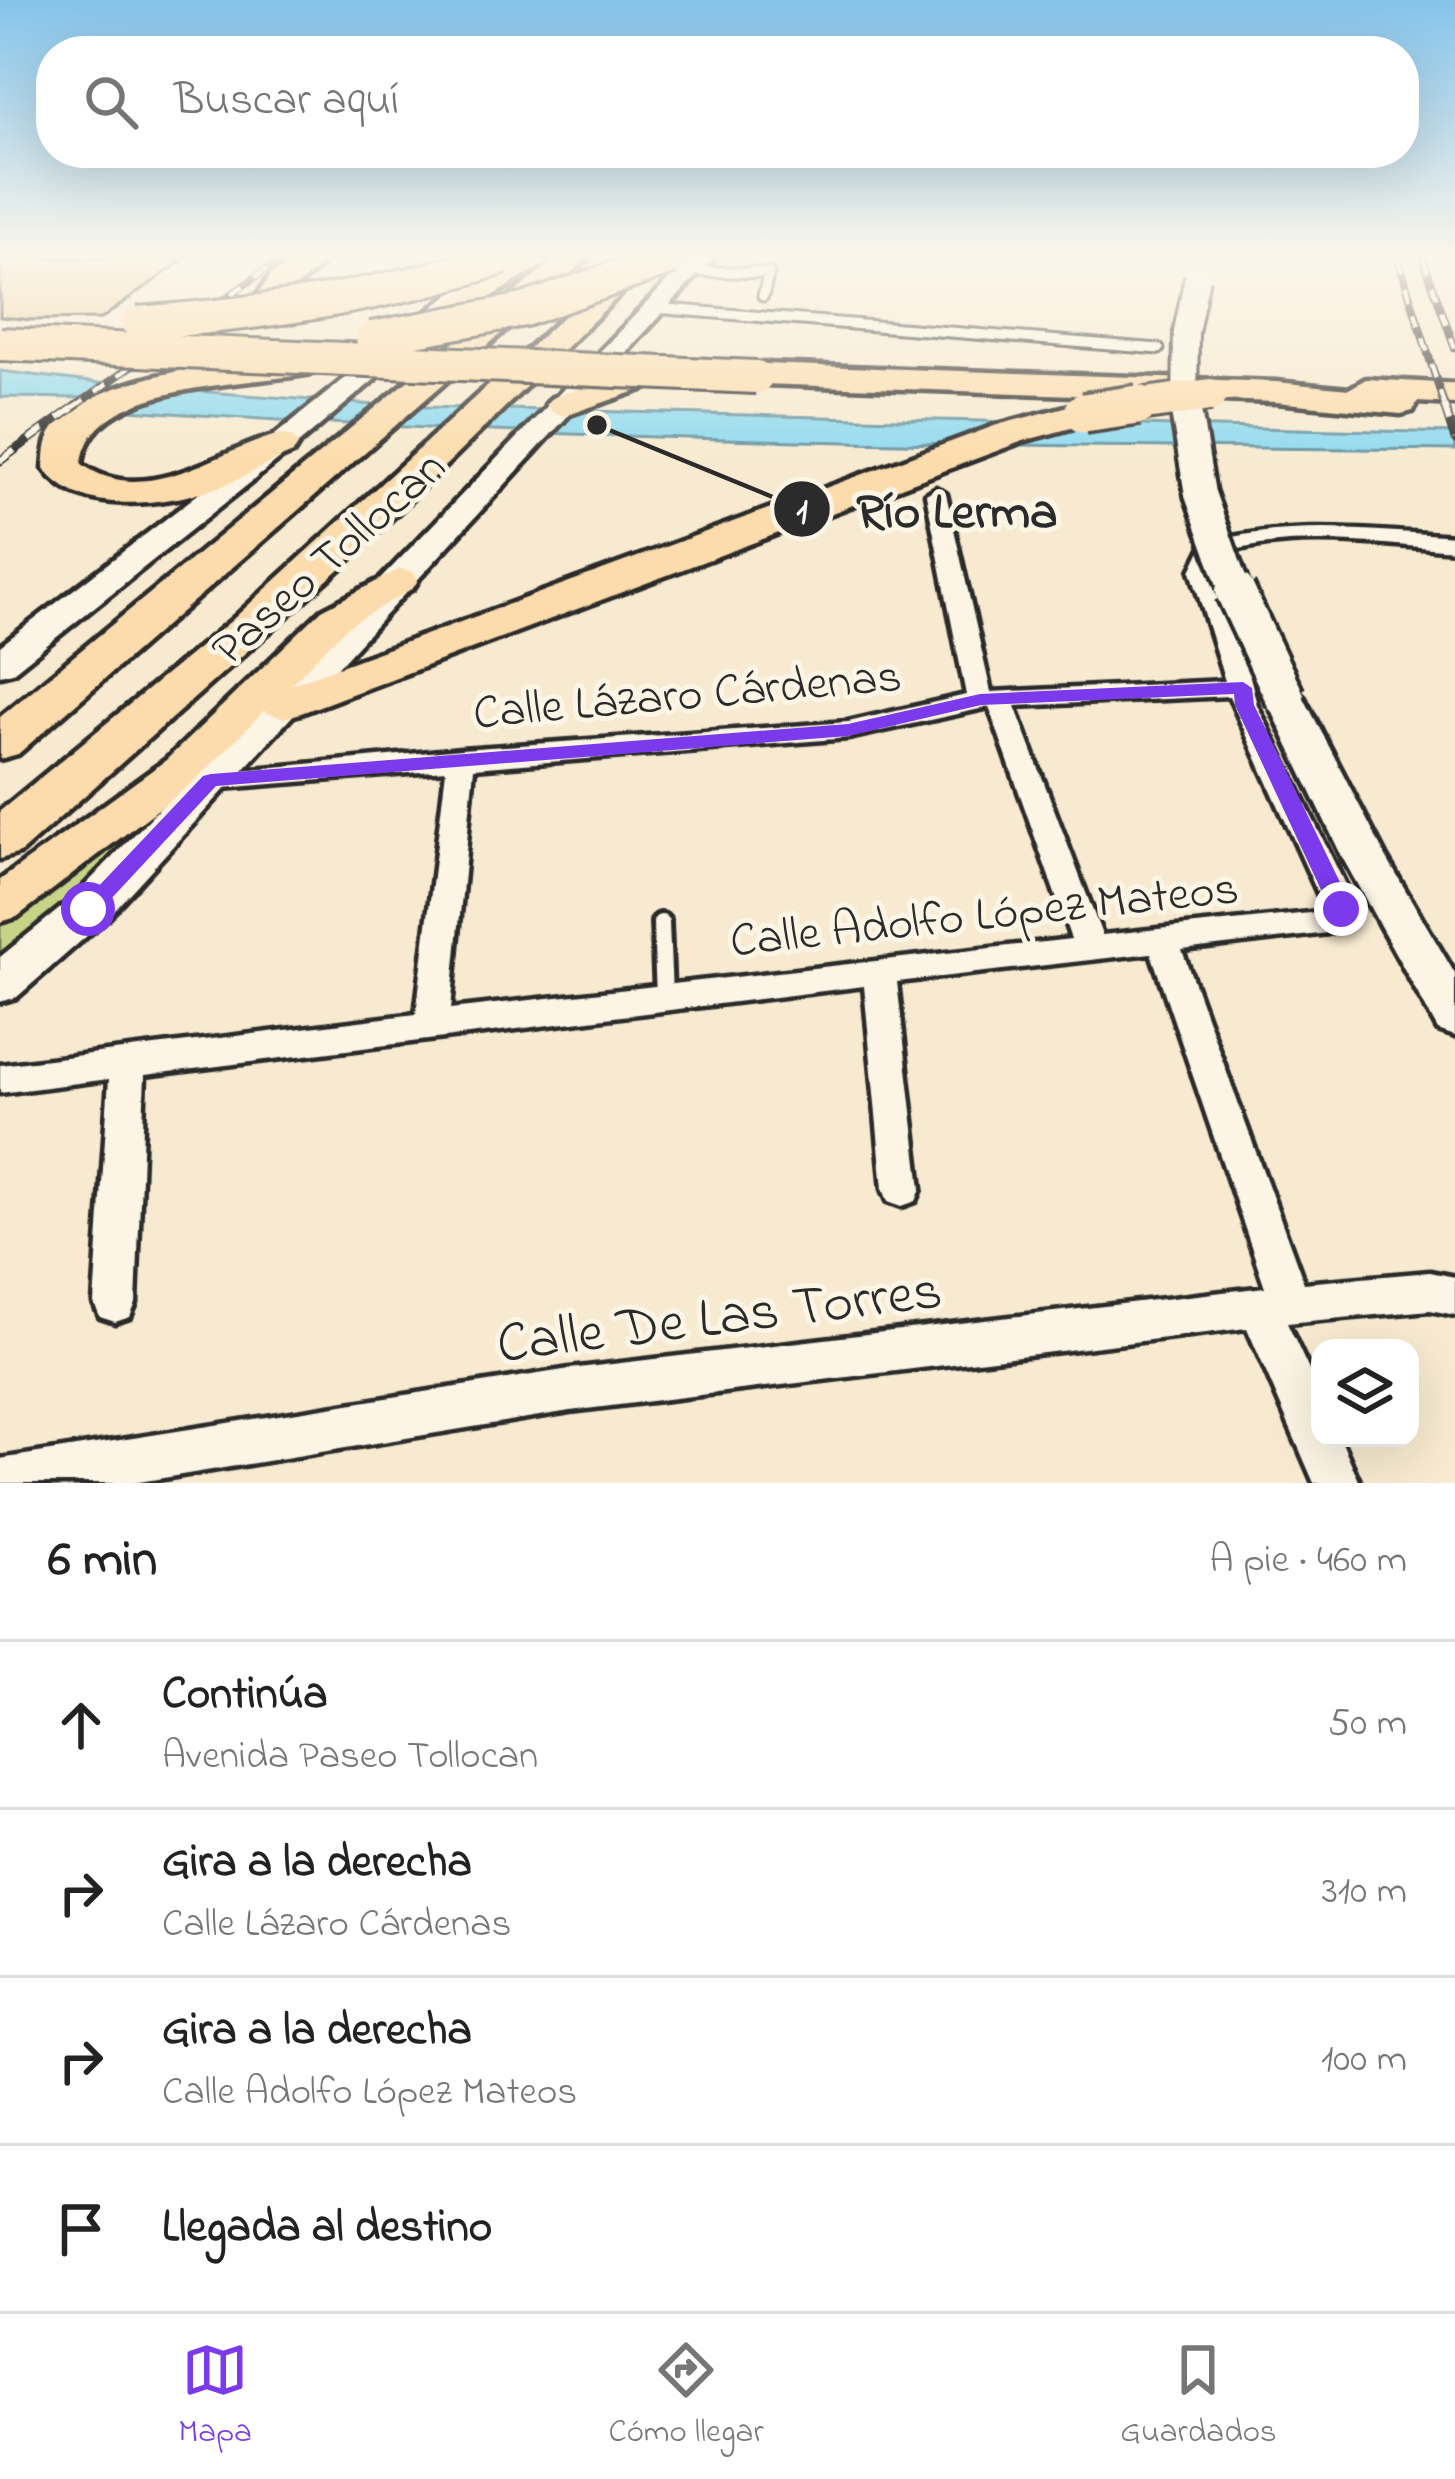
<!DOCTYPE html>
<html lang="es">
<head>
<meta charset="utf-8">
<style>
	body { margin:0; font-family:"Indie Flower",sans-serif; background:#f6f6f6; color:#222 }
	.controls { position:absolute; right:36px; bottom:36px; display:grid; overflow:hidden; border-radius:24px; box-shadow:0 12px 48px #0002 }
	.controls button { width:108px; height:108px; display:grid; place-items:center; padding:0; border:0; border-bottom:3px solid #e0e0e0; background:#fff; color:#222; font:60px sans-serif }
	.stop { position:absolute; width:36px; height:36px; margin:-27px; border:9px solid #7c3aed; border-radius:50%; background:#fff }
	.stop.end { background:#7c3aed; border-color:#fff; box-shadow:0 3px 12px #0008 }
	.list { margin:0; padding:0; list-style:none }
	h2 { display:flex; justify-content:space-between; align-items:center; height:156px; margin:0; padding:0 48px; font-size:51px }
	h2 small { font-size:39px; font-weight:400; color:#767676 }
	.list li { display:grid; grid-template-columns:78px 1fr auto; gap:36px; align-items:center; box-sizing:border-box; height:168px; padding:0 48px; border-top:3px solid #e0e0e0 }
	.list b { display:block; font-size:45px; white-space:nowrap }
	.list p { margin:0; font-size:39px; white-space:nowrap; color:#767676 }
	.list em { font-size:39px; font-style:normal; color:#767676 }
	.icon { flex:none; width:66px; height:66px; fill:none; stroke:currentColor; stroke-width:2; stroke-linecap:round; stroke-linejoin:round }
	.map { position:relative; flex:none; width:1455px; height:1483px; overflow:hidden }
	.search { position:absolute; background:#fff; box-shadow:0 12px 48px #0002; left:36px; right:36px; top:36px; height:132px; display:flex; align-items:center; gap:30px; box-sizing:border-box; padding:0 42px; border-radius:48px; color:#767676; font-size:45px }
	.sheet { height:828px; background:#fff }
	nav { display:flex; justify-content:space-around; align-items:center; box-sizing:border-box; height:168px; border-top:3px solid #e0e0e0; background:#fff; font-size:33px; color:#767676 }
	nav a { display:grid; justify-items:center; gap:6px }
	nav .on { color:#7c3aed }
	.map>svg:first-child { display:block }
	.green { fill:#c7d386; stroke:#797f58; stroke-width:3 }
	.water { fill:#8fdaef; stroke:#6794a1; stroke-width:3 }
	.building { fill:#ebd09f; stroke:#2b2b2b; stroke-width:3 }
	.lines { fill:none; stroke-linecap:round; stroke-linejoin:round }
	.lane-far1-casing { stroke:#2b2b2b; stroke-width:15 }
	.lane-casing { stroke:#2b2b2b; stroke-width:26 }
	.street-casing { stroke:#2b2b2b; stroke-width:9 }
	.secondary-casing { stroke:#2b2b2b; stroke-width:9 }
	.primary-casing { stroke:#2b2b2b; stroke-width:9 }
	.highway-casing { stroke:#2b2b2b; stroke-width:9 }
	.lane-far1 { stroke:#fcf5e5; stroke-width:9 }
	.lane { stroke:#fcf5e5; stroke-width:16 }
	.street { fill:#fcf5e5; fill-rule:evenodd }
	.secondary { fill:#fcf5e5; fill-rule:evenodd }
	.primary { fill:#fcdcac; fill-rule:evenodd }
	.highway { fill:#fcdcac; fill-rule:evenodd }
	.rail-far1-casing { stroke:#2b2b2b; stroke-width:8 }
	.rail-casing { stroke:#2b2b2b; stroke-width:9 }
	.rail-far1 { stroke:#fcf5e5; stroke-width:4.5; stroke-dasharray:14; stroke-linecap:butt }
	.rail { stroke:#fcf5e5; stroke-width:6; stroke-dasharray:18; stroke-linecap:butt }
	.secondary-bridge-far2-casing { stroke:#2b2b2b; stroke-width:30; stroke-linecap:butt }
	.secondary-bridge-far1-casing { stroke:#2b2b2b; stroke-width:38; stroke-linecap:butt }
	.secondary-bridge-casing { stroke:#2b2b2b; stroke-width:46; stroke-linecap:butt }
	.highway-bridge-far1-casing { stroke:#2b2b2b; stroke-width:38; stroke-linecap:butt }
	.highway-bridge-casing { stroke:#2b2b2b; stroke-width:46; stroke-linecap:butt }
	.secondary-bridge-far2 { stroke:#fcf5e5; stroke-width:24 }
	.secondary-bridge-far1 { stroke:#fcf5e5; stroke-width:30 }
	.secondary-bridge { stroke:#fcf5e5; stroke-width:38 }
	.highway-bridge-far1 { stroke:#fcdcac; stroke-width:32 }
	.highway-bridge { stroke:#fcdcac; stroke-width:39 }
	.route { fill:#7c3aed }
	.labels { text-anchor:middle; stroke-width:10; stroke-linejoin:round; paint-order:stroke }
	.street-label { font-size:48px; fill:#2b2b2b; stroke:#fcf5e5 }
	.near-street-label { font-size:57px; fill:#2b2b2b; stroke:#fcf5e5 }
	.leader { fill:none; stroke:#2b2b2b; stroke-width:4.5 }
	.callout-dot { fill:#2b2b2b; stroke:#fcf5e5; stroke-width:4.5 }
	.mark-label { font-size:36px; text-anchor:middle; font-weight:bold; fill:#fff }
	.callout-label { font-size:51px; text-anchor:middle; font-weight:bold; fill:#2b2b2b; stroke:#fcf5e5; stroke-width:10; stroke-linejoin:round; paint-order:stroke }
</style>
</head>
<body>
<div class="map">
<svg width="1455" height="1483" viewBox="0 0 1455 1483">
	<rect width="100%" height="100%" fill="#f7ead0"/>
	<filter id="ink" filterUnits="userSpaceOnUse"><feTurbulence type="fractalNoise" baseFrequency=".00833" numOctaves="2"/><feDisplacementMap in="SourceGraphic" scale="24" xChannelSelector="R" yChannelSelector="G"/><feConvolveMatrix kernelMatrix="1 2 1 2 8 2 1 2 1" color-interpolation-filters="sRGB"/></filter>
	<g filter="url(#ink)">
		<path class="green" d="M191 782 60 921 0 965V919Z"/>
		<path class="water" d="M0 371 107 384 388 406 1455 433V450C1013 446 571 443 130 410L87 398 0 397Z"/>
		<path class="building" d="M0 258H186L101 319 32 320 0 317Z"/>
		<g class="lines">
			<g class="lane-far1-casing">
				<path id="lane-far1" d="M690 271 769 273 763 296
					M654 308 1159 349"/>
			</g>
			<g class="lane-casing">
				<path id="lane" d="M661 923 664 996"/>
			</g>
			<g class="street-casing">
				<path id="street" d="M936 488 946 494 991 692 1225 681 1191 571 1204 544C1286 520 1371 531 1455 536V550C1378 544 1295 531 1220 554 1204 584 1229 614 1240 643 1248 664 1252 685 1257 705L1357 909 1339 930 1328 933 1182 950 1304 1283 1430 1272 1455 1277V1315L1430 1310 1287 1323 1320 1394V1438H1340L1360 1483H1314L1247 1328 570 1411 133 1483H0V1459L570 1369 1265 1287 1151 953 897 982 921 1189 916 1201 902 1206 888 1201 883 1189 864 986 145 1075 136 1303 130 1317 115 1322 100 1317 94 1303 109 1079 0 1093V1065L416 1014 446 770 211 789 201 786 197 780 201 774 461 749 848 722 966 695 926 494ZM1229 696 1324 907 1319 912 1102 935 1015 706ZM989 707 1071 939 451 1009 474 768 848 738Z"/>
			</g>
			<g class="secondary-casing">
				<path id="secondary" d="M494 258H518L290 451 13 672 0 675V646L270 439Z
					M690 258H713L105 920 17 997 0 1002V957L73 898Z
					M1285 687 1298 690 1304 698 1386 857 1455 974V1036L1438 1030 1342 857 1266 698 1272 690Z"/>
			</g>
			<g class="primary-casing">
				<path id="primary" d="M400 569 413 572 418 580 413 588 348 626 196 780 17 917 0 922V880L166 760 322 610Z"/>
			</g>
			<g class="highway-casing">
				<path id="highway" d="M296 258H329L287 295 302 313 287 322 276 320 257 296 271 275Z
					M520 258 549 261 443 327 432 329 417 320Z
					M557 258H588L18 754 0 759V717Z
					M627 258H657L343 566 20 853 0 859V811L232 620Z
					M310 354 327 364 322 371C258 387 90 378 82 464 144 510 220 449 280 434L293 437 298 445 293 453C269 462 248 476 224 485 174 504 79 519 44 468 45 460 45 448 48 440 74 372 248 360 310 354Z
					M704 362 1276 382 1349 389 1366 379 1455 384V404L1417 402 1413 411 1401 414 1276 402 704 382 654 385 564 416 552 412 546 405 552 398 650 365Z
					M1084 402 1097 405 1102 413 1097 421 1023 441 301 713 284 718 267 713 259 703 267 693 997 425Z"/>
			</g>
			<use href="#lane-far1" class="lane-far1"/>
			<use href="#lane" class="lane"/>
			<use href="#street" class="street"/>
			<use href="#secondary" class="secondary"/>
			<use href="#primary" class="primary"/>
			<use href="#highway" class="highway"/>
			<g class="rail-far1-casing">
				<path id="rail-far1" d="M1398 258 1445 408
					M1423 258 1455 348
					M73 408 282 258"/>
			</g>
			<g class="rail-casing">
				<path id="rail" d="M1444 405 1455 440
					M0 461 77 405"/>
			</g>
			<use href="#rail-far1" class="rail-far1"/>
			<use href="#rail" class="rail"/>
			<g class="secondary-bridge-far2-casing">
				<path id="secondary-bridge-far2" d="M1185 408 1186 332 1197 277"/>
			</g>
			<g class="secondary-bridge-far1-casing">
				<path id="secondary-bridge-far1" d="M1185 405 1200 494 1236 594"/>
			</g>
			<g class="secondary-bridge-casing">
				<path id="secondary-bridge" d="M1235 591 1285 698"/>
			</g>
			<g class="highway-bridge-far1-casing">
				<path id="highway-bridge-far1" d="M138 323C262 314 383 297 502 258
					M372 338 524 310 671 258
					M0 344 756 377
					M1117 408 1210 395"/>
			</g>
			<g class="highway-bridge-casing">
				<path id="highway-bridge" d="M1084 413 1138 405"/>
			</g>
			<use href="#secondary-bridge-far2" class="secondary-bridge-far2"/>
			<use href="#secondary-bridge-far1" class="secondary-bridge-far1"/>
			<use href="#secondary-bridge" class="secondary-bridge"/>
			<use href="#highway-bridge-far1" class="highway-bridge-far1"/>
			<use href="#highway-bridge" class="highway-bridge"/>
		</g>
	</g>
	<linearGradient id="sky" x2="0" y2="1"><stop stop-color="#84c3eb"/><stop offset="0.55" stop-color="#fbf6ea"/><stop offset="1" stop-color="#fbf6ea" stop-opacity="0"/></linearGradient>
	<rect width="1455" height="466" fill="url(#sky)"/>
	<path class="route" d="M1243 682 1252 688 1254 705 1353 909 1349 915 1341 917 1330 909 1235 705 1234 694 981 705 848 736 216 786 96 915 88 917 77 909 203 776 211 774 848 724 980 694Z"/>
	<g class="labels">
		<g class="street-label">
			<text transform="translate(327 556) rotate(-42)" y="17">Paseo Tollocan</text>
			<text transform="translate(687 692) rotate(-5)" y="17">Calle Lázaro Cárdenas</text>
			<text transform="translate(984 912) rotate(-6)" y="17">Calle Adolfo López Mateos</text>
		</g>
		<g class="near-street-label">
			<text transform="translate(719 1314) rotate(-7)" y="20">Calle De Las Torres</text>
		</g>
	</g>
	<path class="leader" d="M597 425L802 509"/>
	<g class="callout-dot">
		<circle cx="597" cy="425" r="12"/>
		<circle cx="802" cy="509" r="30"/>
	</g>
	<g class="mark-label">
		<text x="802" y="522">1</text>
	</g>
	<g class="callout-label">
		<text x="957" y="527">Río Lerma</text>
	</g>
</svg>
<div class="controls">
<button><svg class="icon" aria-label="layers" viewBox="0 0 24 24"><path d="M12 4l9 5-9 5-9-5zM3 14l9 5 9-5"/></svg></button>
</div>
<div class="stop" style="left:88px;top:909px"></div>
<div class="stop end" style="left:1341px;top:909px"></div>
<div class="search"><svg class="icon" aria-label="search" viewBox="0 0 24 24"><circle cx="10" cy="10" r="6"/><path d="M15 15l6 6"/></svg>Buscar aquí</div>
</div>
<section class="sheet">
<h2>6 min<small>A pie · 460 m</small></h2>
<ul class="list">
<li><svg class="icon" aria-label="ahead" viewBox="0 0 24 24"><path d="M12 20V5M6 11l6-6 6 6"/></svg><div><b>Continúa</b><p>Avenida Paseo Tollocan</p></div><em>50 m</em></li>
<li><svg class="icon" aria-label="right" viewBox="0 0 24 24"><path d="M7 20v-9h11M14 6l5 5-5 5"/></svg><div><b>Gira a la derecha</b><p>Calle Lázaro Cárdenas</p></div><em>310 m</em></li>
<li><svg class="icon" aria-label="right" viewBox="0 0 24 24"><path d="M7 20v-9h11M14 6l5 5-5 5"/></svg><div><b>Gira a la derecha</b><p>Calle Adolfo López Mateos</p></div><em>100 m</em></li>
<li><svg class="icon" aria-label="arrive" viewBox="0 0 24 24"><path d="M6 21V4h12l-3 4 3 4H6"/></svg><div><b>Llegada al destino</b></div></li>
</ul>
</section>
<nav>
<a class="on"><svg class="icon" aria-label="map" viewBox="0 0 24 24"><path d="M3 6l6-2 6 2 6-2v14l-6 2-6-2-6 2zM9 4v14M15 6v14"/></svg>Mapa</a>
<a><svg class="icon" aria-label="directions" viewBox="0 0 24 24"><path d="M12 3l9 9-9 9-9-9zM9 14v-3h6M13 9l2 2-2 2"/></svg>Cómo llegar</a>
<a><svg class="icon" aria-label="saved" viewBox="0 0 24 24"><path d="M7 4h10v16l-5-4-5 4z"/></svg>Guardados</a>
</nav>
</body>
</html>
